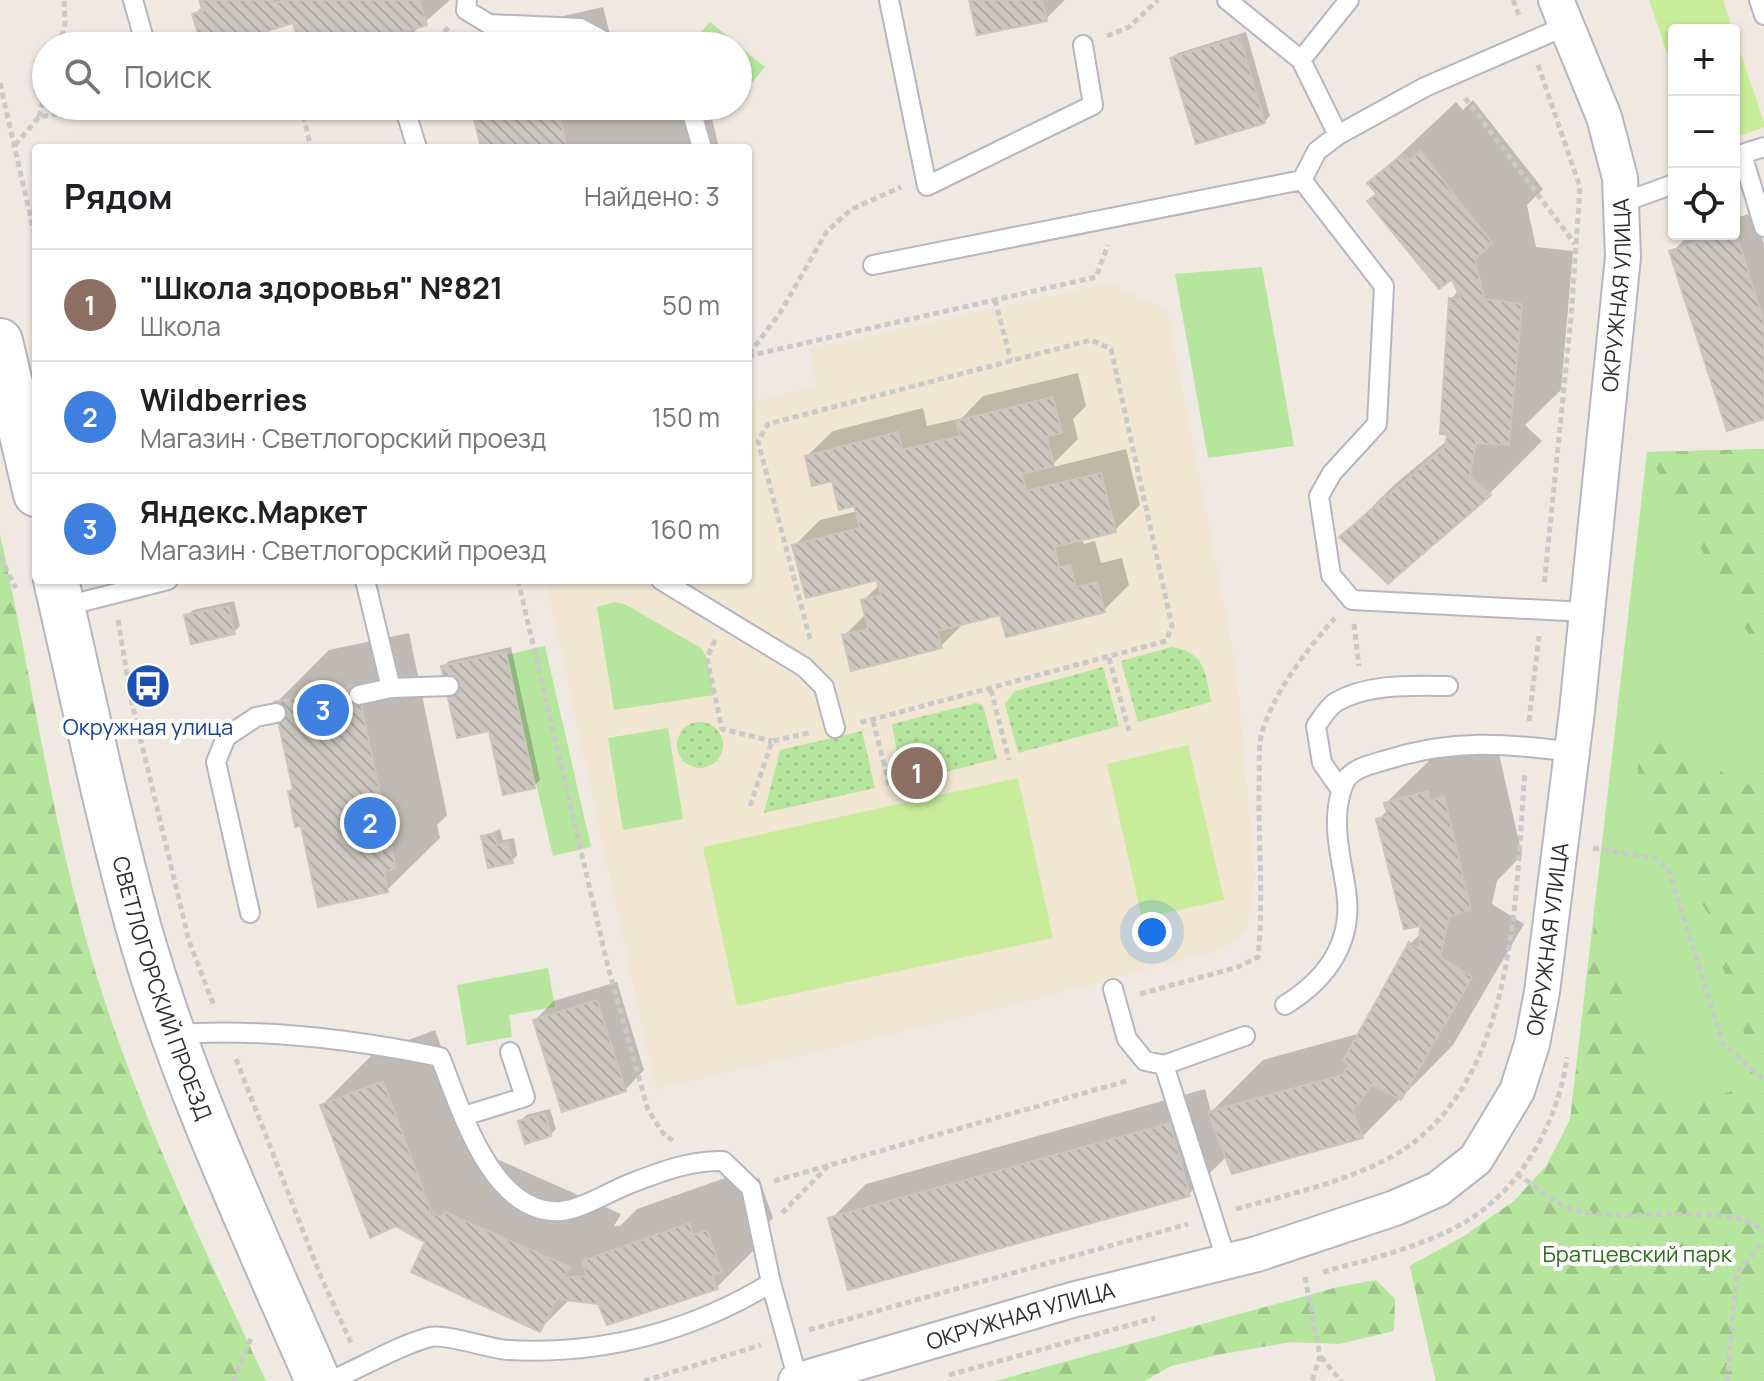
<!DOCTYPE html>
<html lang="ru">
<head>
<meta charset="utf-8">
<style>
	body { margin:0; font-family:Manrope,sans-serif; background:#f6f6f6; color:#202124 }
	.controls { position:absolute; right:24px; top:24px; display:grid; overflow:hidden; border-radius:8px; box-shadow:0 2px 6px #0004 }
	.controls button { width:72px; height:72px; display:grid; place-items:center; padding:0; border:0; border-bottom:2px solid #e0e0e0; background:#fff; color:#202124; font:40px sans-serif }
	.you { position:absolute; left:1152px; top:932px; width:28px; height:28px; margin:-20px; border:6px solid #fff; border-radius:50%; background:#1a73e8; box-shadow:0 0 0 12px #1a73e833 }
	.badge { display:grid; place-items:center; width:52px; height:52px; border-radius:50%; background:#4264fb; color:#fff; font-size:26px; font-weight:700 }
	.pin { position:absolute; translate:-50% -50%; border:4px solid #fff; box-shadow:0 2px 8px #0006 }
	.list { margin:0; padding:0; list-style:none }
	h2 { display:flex; justify-content:space-between; align-items:center; height:104px; margin:0; padding:0 32px; font-size:34px }
	h2 small { font-size:26px; font-weight:400; color:#757577 }
	.list li { display:grid; grid-template-columns:52px 1fr auto; gap:24px; align-items:center; box-sizing:border-box; height:112px; padding:0 32px; border-top:2px solid #e0e0e0 }
	.list b { display:block; font-size:30px; white-space:nowrap }
	.list p { margin:0; font-size:26px; white-space:nowrap; color:#757577 }
	.list em { font-size:26px; font-style:normal; color:#757577 }
	.icon { flex:none; width:44px; height:44px; fill:none; stroke:currentColor; stroke-width:2; stroke-linecap:round; stroke-linejoin:round }
	.map { position:relative; flex:none; width:1764px; height:1381px; overflow:hidden }
	.search { position:absolute; background:#fff; box-shadow:0 2px 6px #0004; left:32px; top:32px; width:720px; height:88px; display:flex; align-items:center; gap:20px; box-sizing:border-box; padding:0 28px; border-radius:44px; color:#757577; font-size:30px }
	.panel { position:absolute; background:#fff; box-shadow:0 2px 6px #0004; left:32px; top:144px; width:720px; height:440px; border-radius:8px }
	.map>svg:first-child { display:block }
	.education { fill:#f0e6d1 }
	.grass { fill:#b6e59e }
	.forest { fill:url(#forest-firs) }
	.garden { fill:url(#garden-dots) }
	.pitch { fill:#c9ec9a }
	.shadow { fill:#0003 }
	.building { fill:url(#building-back-hatch); stroke:#cbc5ba; stroke-width:2 }
	.lines { fill:none; stroke-linecap:round; stroke-linejoin:round }
	.lane-casing { stroke:#b4b7c1; stroke-width:22 }
	.street-casing { stroke:#b4b7c1; stroke-width:38 }
	.secondary-casing { stroke:#b4b7c1; stroke-width:48 }
	.path { stroke:#c9c9c9; stroke-width:5; stroke-dasharray:6 4; stroke-linecap:butt }
	.lane { stroke:#fff; stroke-width:18 }
	.street { stroke:#fff; stroke-width:34 }
	.secondary { stroke:#fff; stroke-width:44 }
	.labels { text-anchor:middle; stroke-width:8; stroke-linejoin:round; paint-order:stroke }
	.street-label { font-size:22px; fill:#2e2e2e; stroke:#fff }
	.transit-label { font-size:22px; fill:#164399; stroke:#fff }
	.park-label { font-size:22px; fill:#2c6e1b; stroke:#fff }
</style>
</head>
<body>
<div class="map">
<svg width="1764" height="1381" viewBox="0 0 1764 1381">
	<defs>
		<pattern id="forest-firs" width="22" height="20" patternUnits="userSpaceOnUse" patternTransform="scale(2)"><rect width="22" height="20" fill="#b6e59e"/><path d="M5 1l3.5 6h-7zM16 11l3.5 6h-7z" fill="#9dc588"/></pattern>
		<pattern id="garden-dots" width="8" height="8" patternUnits="userSpaceOnUse" patternTransform="scale(2)"><rect width="8" height="8" fill="#b6e59e"/><path d="M2 2h.1M6 6h.1" fill="none" stroke="#9dc588" stroke-width="1.8" stroke-linecap="round"/></pattern>
		<pattern id="building-back-hatch" width="6" height="6" patternUnits="userSpaceOnUse" patternTransform="scale(2)"><rect width="6" height="6" fill="#cbc7bf"/><path d="M-1 5l2 2M0 0l6 6M5-1l2 2" fill="none" stroke="#afaba4"/></pattern>
	</defs>
	<rect width="100%" height="100%" fill="#efe9e1"/>
	<path class="education" d="M1110 283 1167 311 1236 667 1255 878 1246 931 1219 950 982 1013 656 1089 546 580H748V403L817 386 810 349Z"/>
	<path class="grass" d="M710 22 765 67 738 99V46H689Z
		M1262 267 1294 446 1208 458 1175 274Z
		M1764 449V1381H1436L1410 1266C1457 1240 1519 1212 1548 1164 1556 1150 1562 1134 1570 1120L1647 452Z
		M615 602 626 605 701 648 707 658 714 695 614 710 597 607Z
		M545 646 591 847 553 856 506 655Z
		M668 728 683 819 623 830 608 738Z
		M548 968 555 1007 509 1015 512 1037 467 1045 457 985Z"/>
	<path class="forest" d="M1764 449V685L1752 640 1647 452Z
		M0 534C32 678 52 826 94 967 137 1110 203 1246 266 1381H0Z
		M1677 740 1744 788 1756 775 1764 746V1381H1436L1410 1266 1464 1236 1514 1201 1546 1166 1570 1120 1594 926 1618 973 1661 1097C1696 1100 1744 1102 1754 1063L1722 965 1714 923 1698 897 1676 872 1647 818 1638 785V755L1652 745Z
		M1376 1280 1395 1299 1394 1331 1339 1344 1291 1342 1222 1354 1171 1366 1145 1381H995L1338 1287Z"/>
	<path class="garden" d="M1172 647C1205 652 1206 673 1211 702L1138 722 1121 661Z
		M1103 667 1119 726 1018 753 1005 704 1015 691Z
		M976 703 983 705 997 759 902 783 892 724Z
		M677 745a23 23 0 1 1 46 0a23 23 0 1 1-46 0Z
		M862 731 875 788 764 813 780 750Z"/>
	<path class="pitch" d="M1723 0 1733 30H1674V74L1649 0Z
		M1734 33 1764 122V127L1734 138Z
		M1188 745 1224 900 1142 918 1107 764Z
		M1018 778 1053 938 737 1006 703 847Z"/>
	<path class="shadow" d="M201 0H450L398 46H302L294 21 204 46 195 14 203 6Z
		M971 0H1065L1046 19Z
		M603 7 613 46H503L524 25Z
		M1246 32 1270 116 1264 122 1173 58 1178 53Z
		M1473 100 1543 189 1527 205 1536 247 1573 251 1561 390 1525 425 1542 441 1489 494 1342 537 1394 485 1449 439 1451 299 1459 290 1453 276 1370 183 1456 102 1463 110Z
		M473 106H627V109L709 106 719 148H483Z
		M1754 212 1764 244V417L1672 252 1690 234H1734V219Z
		M1078 373 1086 406 1073 419 1078 439 1049 468 1126 449 1140 505 1115 530 1082 538 1084 544 1095 541 1101 563 1122 558 1129 585 1104 610 1002 613 965 622 941 646 844 636 866 614 863 601 880 584 878 577 795 545 820 520 858 511 833 478 807 456 833 431 923 408 927 426 962 418 983 396Z
		M234 601 240 626 234 632 187 616 193 610Z
		M409 633 447 815 437 825 440 838 387 890 302 824 290 792 294 787 276 703 329 650Z
		M511 647 540 780 534 786 443 667 449 661Z
		M1497 745 1522 855 1497 881 1492 904 1524 924 1453 1045 1362 1137 1227 1156 1189 1194 831 1219 866 1184 1205 1089 1211 1112 1263 1060 1361 1033 1411 943 1422 932V923L1378 820 1388 810 1386 803 1439 751Z
		M500 829 503 840 514 838 517 855 512 861 483 837Z
		M617 982 644 1070 625 1090 535 1020 554 1001Z
		M435 1030 483 1159 494 1166 499 1160 621 1214 614 1226H620L637 1209 742 1172 745 1184 759 1178 773 1218 765 1226 769 1235 717 1287 599 1302 571 1298 539 1330 427 1241 322 1105 374 1053Z
		M550 1109 556 1129 550 1135 521 1121 526 1115Z"/>
	<path class="building" d="M199 0H272L273 4 286 0H419L427 25 389 36 392 46H300L293 23 220 46H202L192 14 203 11Z
		M969 0H1042L1047 21 977 35Z
		M1240 37 1265 123 1196 144 1170 58Z
		M471 106H557L567 148H481Z
		M1420 151 1492 243 1475 259 1484 299 1522 304 1509 445 1476 443 1470 475 1491 495 1388 584 1339 537 1445 447 1447 435 1440 434 1449 298 1461 300 1452 279 1439 289 1367 201 1377 194 1367 183 1403 154 1409 161Z
		M1735 230 1764 322V419L1727 431 1669 251 1723 234H1734Z
		M1053 397 1062 433 1047 436 1054 466 1022 474 1026 491 1101 473 1116 532 1054 547 1059 568 1070 565 1076 587 1097 582 1105 612 1006 637 1000 615 937 631 942 648 851 671 842 635 868 629 861 600 881 595 877 580 806 598 792 545 860 528 854 506 839 510 832 481 812 486 805 456 898 432 902 450 960 436 956 421Z
		M229 606 235 634 191 644 184 615Z
		M506 652 535 788 503 795 489 731 457 738 441 666Z
		M357 685 396 869 384 871 388 892 318 907 301 826 295 827 288 791 293 790 274 702Z
		M1428 791 1431 801 1444 796 1471 910 1449 917 1440 957 1472 977 1401 1100 1372 1084 1353 1111 1363 1138 1232 1174 1208 1112 1342 1075 1349 1065 1343 1061 1409 942 1419 949 1420 926 1404 929 1376 819 1388 816 1384 803Z
		M495 833 497 845 508 842 513 863 488 868 481 836Z
		M597 1000 626 1091 562 1112 533 1020Z
		M383 1081 431 1211 441 1218 445 1212 570 1267 563 1278 587 1276 582 1261 689 1223 693 1235 707 1230 722 1272 712 1276 718 1289 607 1325 598 1304 557 1299 540 1332 411 1272 425 1242 396 1226 370 1238 320 1105Z
		M545 1113 551 1136 525 1144 518 1121Z
		M1170 1123 1190 1196 848 1290 828 1218Z"/>
	<g class="lines">
		<g class="lane-casing">
			<path id="lane" d="M133 0 146 46
				M467 0 466 10 489 24 580 28 613 46
				M889 0 927 186 1093 105 1083 45
				M1227 0 1301 60 1338 135
				M1759 0 1764 15
				M1566 26 1425 87 1338 135 1317 151 1302 180 1384 286 1377 424 1332 473 1319 496 1331 575 1352 600 1585 612
				M1301 60 1349 0
				M404 106 417 148
				M690 106 702 148
				M1742 154 1764 147
				M1734 158 1742 154 1764 227
				M1621 203 1674 184
				M873 265 1302 180
				M661 580 804 667 824 687 835 728
				M62 607 168 580
				M391 688 449 686
				M359 695 391 688 365 580
				M1341 790 1322 763 1316 726C1321 719 1328 707 1336 702 1369 683 1412 686 1448 686
				M250 913 216 762 226 737 256 717 276 713
				M1113 989 1127 1039 1145 1061 1164 1065 1227 1262
				M1285 1005C1327 979 1354 942 1346 890 1342 862 1334 834 1338 806 1340 796 1341 785 1348 777 1357 767 1373 764 1386 760 1452 739 1505 743 1572 752
				M175 1034C264 1028 352 1039 440 1057 460 1106 491 1216 561 1211 582 1209 609 1192 629 1184 660 1172 690 1160 723 1161L751 1188 771 1283 798 1380
				M1164 1065 1245 1036
				M464 1116 525 1097 510 1052
				M329 1381C362 1368 396 1346 430 1337 445 1333 489 1349 508 1350 602 1355 690 1332 771 1283"/>
		</g>
		<g class="street-casing">
			<g id="street">
				<path id="s1" d="M796 1381 1072 1300 1257 1254 1395 1208 1438 1189 1476 1159 1517 1091 1532 1044 1542 992 1577 711 1623 257 1620 178 1604 117 1556 0"/>
			</g>
		</g>
		<g class="secondary-casing">
			<g id="secondary">
				<path d="M0 341 36 494"/>
				<path id="s2" d="M56 580C83 696 107 814 139 929 183 1084 254 1233 318 1381"/>
			</g>
		</g>
		<path class="path" d="M1513 0 1520 18
			M1107 36 1129 27 1158 0
			M59 46 65 24 64 0
			M430 46 449 27
			M1538 65 1580 187 1571 318 1544 586
			M0 83 36 241
			M1465 98 1575 244
			M301 106 311 148
			M39 117 46 89
			M15 145 39 117 99 106
			M995 300 1011 361
			M749 354 780 313 827 231 852 209 901 187
			M748 356 1096 277 1108 245
			M0 557 16 588
			M518 580 608 967 648 1110 665 1136 674 1141
			M118 620 131 699 189 941 214 1006
			M1354 624 1359 666
			M810 639 758 441 768 424 1091 340 1111 349 1172 626 1166 641 859 723
			M715 640 707 658 722 729 772 741
			M1109 658 1129 731
			M991 690 1009 760
			M873 721 890 787
			M1529 721 1539 636
			M750 806 772 741 809 733
			M1593 848 1657 859 1668 868 1723 1044 1764 1080
			M1140 994 1238 967 1258 957C1264 900 1258 843 1259 786 1260 770 1258 752 1261 737 1269 699 1309 646 1335 618
			M236 1059 321 1277 351 1343
			M1517 1174C1533 1184 1551 1202 1569 1208 1620 1227 1725 1198 1764 1231
			M774 1181 1130 1080
			M1236 1209C1290 1194 1342 1183 1391 1157 1518 1088 1515 895 1525 771
			M782 1213 828 1166
			M1323 1272C1374 1258 1447 1241 1488 1206 1531 1170 1560 1112 1567 1057
			M1305 1277 1320 1356 1312 1381
			M809 1330 1188 1224
			M1321 1357 1341 1381
			M949 1375 1155 1318
			M233 1381 252 1336
			M644 1381 761 1345
			M1727 1381 1737 1272 1764 1243"/>
		<use href="#lane" class="lane"/>
		<use href="#street" class="street"/>
		<use href="#secondary" class="secondary"/>
	</g>
	<defs>
		<g id="bus-disc" transform="scale(2.3)"><circle r="9.5" fill="#1a4fb4" stroke="#fff"/><path d="M-5-6H5V4H4V6H2V4H-2V6H-4V4H-5ZM-3.5-4V0h7V-4ZM-3.5 1.2v1.5H-2V1.2ZM2 1.2v1.5H3.5V1.2Z" fill="#fff"/></g>
	</defs>
	<g fill-rule="evenodd">
		<use href="#bus-disc" x="148" y="686"/>
	</g>
	<g class="labels">
		<g class="street-label">
			<text dy="8" stroke="none"><textPath href="#s1" startOffset="1602">ОКРУЖНАЯ УЛИЦА</textPath></text>
			<text dy="8" stroke="none"><textPath href="#s1" startOffset="954">ОКРУЖНАЯ УЛИЦА</textPath></text>
			<text dy="8" stroke="none"><textPath href="#s2" startOffset="422">СВЕТЛОГОРСКИЙ ПРОЕЗД</textPath></text>
			<text dy="8" stroke="none"><textPath href="#s1" startOffset="234">ОКРУЖНАЯ УЛИЦА</textPath></text>
		</g>
		<g class="transit-label">
			<text x="148" y="735">Окружная улица</text>
		</g>
		<g class="park-label">
			<text x="1637" y="1262">Братцевский парк</text>
		</g>
	</g>
</svg>
<div class="controls">
<button>+</button>
<button>−</button>
<button><svg class="icon" aria-label="locate" viewBox="0 0 24 24"><circle cx="12" cy="12" r="6"/><path d="M12 2v4M12 18v4M2 12h4M18 12h4"/></svg></button>
</div>
<div class="you"></div>
<div class="pin badge" style="left:917px;top:773px;background:#8d6e63">1</div>
<div class="pin badge" style="left:370px;top:823px;background:#3f7fe0">2</div>
<div class="pin badge" style="left:323px;top:710px;background:#3f7fe0">3</div>
<div class="search"><svg class="icon" aria-label="search" viewBox="0 0 24 24"><circle cx="10" cy="10" r="6"/><path d="M15 15l6 6"/></svg>Поиск</div>
<section class="panel">
<h2>Рядом<small>Найдено: 3</small></h2>
<ul class="list">
<li><span class="badge" style="background:#8d6e63">1</span><div><b>&quot;Школа здоровья&quot; №821</b><p>Школа</p></div><em>50 m</em></li>
<li><span class="badge" style="background:#3f7fe0">2</span><div><b>Wildberries</b><p>Магазин · Светлогорский проезд</p></div><em>150 m</em></li>
<li><span class="badge" style="background:#3f7fe0">3</span><div><b>Яндекс.Маркет</b><p>Магазин · Светлогорский проезд</p></div><em>160 m</em></li>
</ul>
</section>
</div>
</body>
</html>
